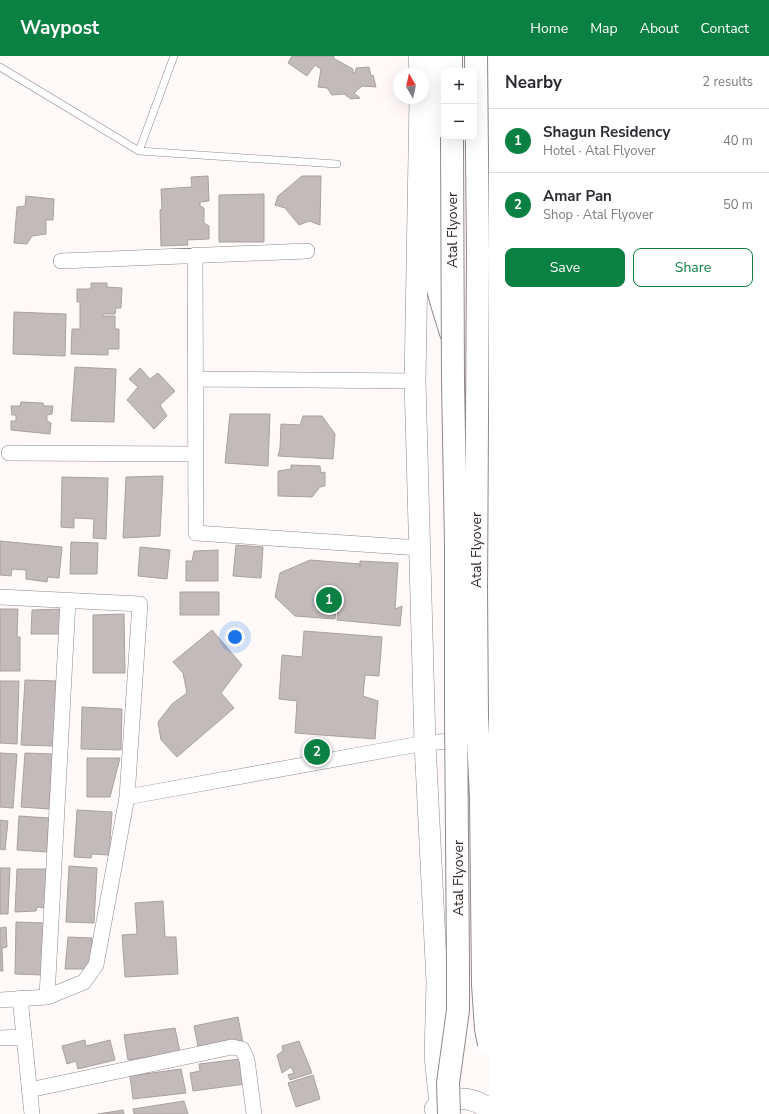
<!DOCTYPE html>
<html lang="en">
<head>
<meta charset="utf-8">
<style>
	body { margin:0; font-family:"Nunito Sans",sans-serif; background:#f2f2f3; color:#2b2b33 }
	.controls { position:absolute; right:12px; top:12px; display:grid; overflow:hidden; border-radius:8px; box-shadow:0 4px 16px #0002 }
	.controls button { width:36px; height:36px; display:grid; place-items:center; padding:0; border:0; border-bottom:1px solid #e1e1e2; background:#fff; color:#2b2b33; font:20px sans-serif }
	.compass { position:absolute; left:393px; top:12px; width:36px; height:36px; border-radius:50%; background:#fff; box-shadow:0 4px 16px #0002; rotate:351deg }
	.you { position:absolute; left:235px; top:581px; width:14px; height:14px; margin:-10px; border:3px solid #fff; border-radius:50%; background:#1a73e8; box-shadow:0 0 0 6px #1a73e833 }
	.badge { display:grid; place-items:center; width:26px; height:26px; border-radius:50%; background:#0b8043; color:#fff; font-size:13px; font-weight:700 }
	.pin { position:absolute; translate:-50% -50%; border:2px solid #fff; box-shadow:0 1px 4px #0006 }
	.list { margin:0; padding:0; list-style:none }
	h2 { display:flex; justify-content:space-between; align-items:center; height:52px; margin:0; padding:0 16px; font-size:17px }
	h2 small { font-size:13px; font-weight:400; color:#7c7c81 }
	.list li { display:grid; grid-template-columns:26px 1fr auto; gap:12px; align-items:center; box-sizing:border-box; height:64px; padding:0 16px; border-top:1px solid #e1e1e2 }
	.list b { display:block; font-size:15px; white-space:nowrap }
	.list p { margin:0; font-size:13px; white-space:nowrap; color:#7c7c81 }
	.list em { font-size:13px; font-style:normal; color:#7c7c81 }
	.actions { display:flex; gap:8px; padding:12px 16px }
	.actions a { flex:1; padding:9px 0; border:1px solid #0b8043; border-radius:8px; text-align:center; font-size:14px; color:#0b8043 }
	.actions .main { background:#0b8043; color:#fff }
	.map { position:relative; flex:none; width:489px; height:1058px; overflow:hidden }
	header { display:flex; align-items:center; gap:24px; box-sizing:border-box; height:56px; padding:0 20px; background:#0b8043; color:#fff }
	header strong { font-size:19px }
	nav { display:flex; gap:22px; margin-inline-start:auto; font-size:14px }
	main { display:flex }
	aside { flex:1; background:#fff }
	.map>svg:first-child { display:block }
	.building { fill:#c3bbbb; stroke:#a8a1a0 }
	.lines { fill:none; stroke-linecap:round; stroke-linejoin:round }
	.lane-casing { stroke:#908888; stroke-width:8 }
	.street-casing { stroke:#908888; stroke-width:16 }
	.secondary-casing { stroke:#908888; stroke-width:22 }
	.primary-casing { stroke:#908888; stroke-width:24 }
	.lane { stroke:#fff; stroke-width:7 }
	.street { stroke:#fff; stroke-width:15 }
	.secondary { stroke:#fff; stroke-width:21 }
	.primary { stroke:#fff; stroke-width:22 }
	.primary-bridge-casing { stroke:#908888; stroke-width:24; stroke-linecap:butt }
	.primary-bridge { stroke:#fff; stroke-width:22 }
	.labels { text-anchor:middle; stroke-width:3; stroke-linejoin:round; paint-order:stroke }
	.street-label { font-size:14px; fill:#2e2b2b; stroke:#fffaf9 }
</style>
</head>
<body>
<header>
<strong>Waypost</strong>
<nav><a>Home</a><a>Map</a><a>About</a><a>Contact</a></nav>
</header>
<main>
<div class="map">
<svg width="489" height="1058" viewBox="0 0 489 1058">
	<rect width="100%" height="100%" fill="#fffaf9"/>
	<path class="building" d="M292 0H334L333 2 353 13V17H355L356 12 369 11 371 20 373 19 376 31 362 30 354 37 360 42 351 43 344 38 332 39 327 32 318 31 321 13 315 9 307 20 288 7Z
		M208 120 209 145 200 146V150L204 152V167L209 170V183L187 184 188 189 161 190 160 154 162 153 161 133 192 131 191 121Z
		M302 120H321L320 169 309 165 299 169 285 152 275 149 278 140Z
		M264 138V186H219V139Z
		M26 140 54 143 53 164H46V178L32 180 27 188 14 187 17 151 25 150Z
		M91 227H107V231L122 232 121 252H116L115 258H103V260H115V273H119V293H108V299L71 298 72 273H80V246H77V233H91Z
		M14 256 66 258 65 300 13 298Z
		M75 311 116 313 114 366 71 365Z
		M140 312 150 323 158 317 175 335 160 349 167 360 154 373 127 344 138 331 129 323Z
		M21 346 43 347 44 350H53L52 358 47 359V365L51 367 50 378 11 374V365H16V359H12L11 350H20Z
		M230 358H270L268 410 225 407Z
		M303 360H322L335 378 333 403 278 400 280 392 281 368 300 369Z
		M291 409 320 410 321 417 325 416V430L320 431 312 441 278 440V415L291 413Z
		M163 420 160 480 123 482 126 421Z
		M62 421 108 422 106 483 93 482 94 463 74 462V472L61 471Z
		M0 485 62 491 59 522 48 521 47 526 26 523V514L12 513 11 520 0 519Z
		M71 486 98 487 97 518H70Z
		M236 489 263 491 261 522 233 520Z
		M140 491 170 494 167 523 138 520Z
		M218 494V525H186V505H192L194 495Z
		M310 504 360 508V511V505L398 507 395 553 402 550 400 570 337 564 338 553H336L335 563 295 560 275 541 280 517Z
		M180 536H219V559H180Z
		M0 553H18L17 581H20V615H0Z
		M64 553 61 578H31L32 554Z
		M124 558 125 617H93V559Z
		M212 574 242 609 221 637 234 652 177 701 161 684 158 666 172 648 187 637 183 617 173 606Z
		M304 575 382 581 379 620 365 619 363 640 378 645 375 683 295 677 297 645 279 643 282 599 302 601Z
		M25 624 57 625 53 690 21 689Z
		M0 625H19L17 688 0 687Z
		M82 651 122 653 121 694 81 693Z
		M0 697 17 698 13 752 0 751Z
		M25 697 53 698 49 753 21 751Z
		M87 702H120L110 741H87Z
		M77 754 112 756 109 799 92 798 91 802 74 801Z
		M19 760 49 762 47 796 17 794Z
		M0 764 8 765 5 794 0 793Z
		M69 810 97 812 94 867 66 866Z
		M0 812H10L8 858H0Z
		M17 813H47L45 852 37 851 36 855 15 856Z
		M163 845 165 881H176L178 918 125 921 122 879 137 878 135 847Z
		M16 866 45 867 43 919 15 918Z
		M6 871 7 891 2 892 3 915H0V872Z
		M68 881 92 882 91 913H65Z
		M238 961 243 987 199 995 194 970Z
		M175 972 180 996 128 1004 124 979Z
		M85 984 86 990 110 984 115 1004 78 1013 76 1005 67 1008 62 990Z
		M299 985 312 1017 290 1024 288 1019 294 1017 291 1011 282 1017 277 999 283 995 282 990Z
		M240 1003 245 1028 193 1035 190 1017 200 1015 199 1008Z
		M181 1013 186 1037 133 1043 130 1020Z
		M313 1019 320 1043 296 1051 288 1027Z
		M184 1045 188 1058H134L133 1053Z
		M123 1054 124 1058H98Z"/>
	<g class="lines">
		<g class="lane-casing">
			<path id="lane" d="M0 11 139 95 337 108
				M139 95 174 0"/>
		</g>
		<g class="street-casing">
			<path id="street" d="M195 199 196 477 420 492
				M61 205 307 195
				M196 323 415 325
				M9 397 196 398
				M0 541 140 548 127 741 425 687 466 684
				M47 941 68 545
				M20 942 32 1058
				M0 944 47 941 84 926 96 909 127 741
				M0 982 24 981
				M29 1034 232 991 242 993 247 1004 254 1058"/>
		</g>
		<g class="secondary-casing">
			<path id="secondary" d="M419 0 420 18
				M420 42 415 325 425 687 437 926 435 1000 440 1049
				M435 1053C451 1039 472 1040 489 1053"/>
		</g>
		<g class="primary-casing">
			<path id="primary" d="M434 0V218L442 248 451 277
				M451 0V15"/>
		</g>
		<use href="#lane" class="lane"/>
		<use href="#street" class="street"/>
		<use href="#secondary" class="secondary"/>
		<use href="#primary" class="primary"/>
		<g class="primary-bridge-casing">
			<path id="primary-bridge" d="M476 0 478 197 476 536 477 660 481 742 483 929 486 973 489 988
				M449 1058 448 1027 458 954V909L456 656V490L453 325 452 81"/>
		</g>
		<use href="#primary-bridge" class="primary-bridge"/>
	</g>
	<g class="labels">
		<g class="street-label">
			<text transform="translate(452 174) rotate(-90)" y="5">Atal Flyover</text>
			<text transform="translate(476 494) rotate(-90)" y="5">Atal Flyover</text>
			<text transform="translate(458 822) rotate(-90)" y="5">Atal Flyover</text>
		</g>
	</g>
</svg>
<div class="controls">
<button>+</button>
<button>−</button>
</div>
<svg class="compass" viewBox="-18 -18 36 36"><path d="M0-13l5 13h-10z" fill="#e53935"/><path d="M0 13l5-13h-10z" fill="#7c7c81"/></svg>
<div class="you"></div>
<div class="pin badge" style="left:329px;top:544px">1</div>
<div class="pin badge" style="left:317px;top:696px">2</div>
</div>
<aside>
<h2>Nearby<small>2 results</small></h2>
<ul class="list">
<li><span class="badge">1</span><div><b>Shagun Residency</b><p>Hotel · Atal Flyover</p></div><em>40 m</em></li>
<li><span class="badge">2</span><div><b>Amar Pan</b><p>Shop · Atal Flyover</p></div><em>50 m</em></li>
</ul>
<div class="actions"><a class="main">Save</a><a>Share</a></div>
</aside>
</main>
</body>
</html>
